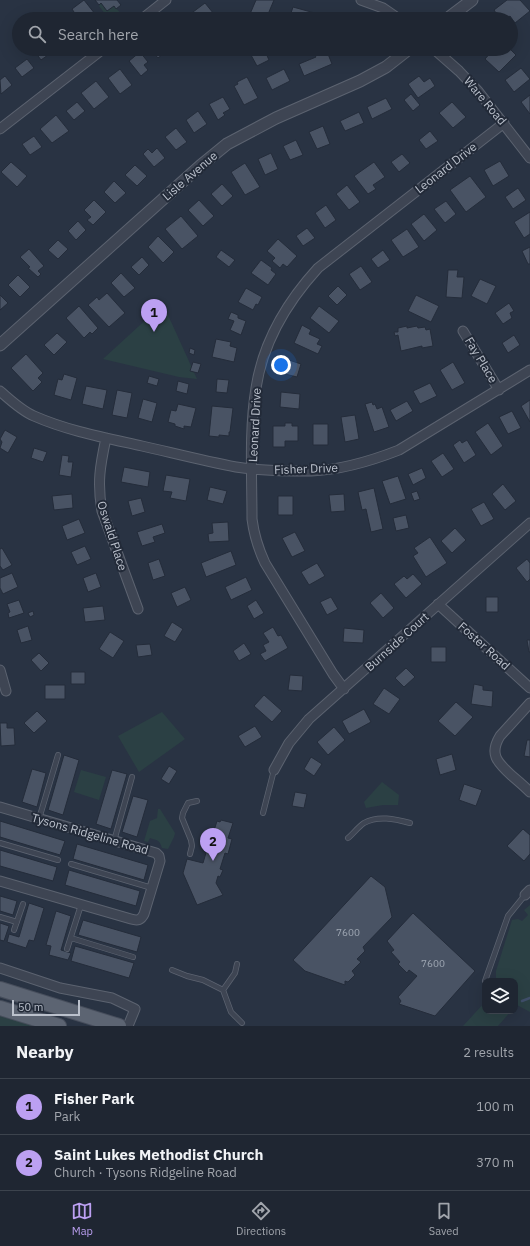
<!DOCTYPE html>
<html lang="en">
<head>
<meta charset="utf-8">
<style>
	body { margin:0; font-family:"IBM Plex Sans",sans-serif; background:#2c323e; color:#f1f3f6 }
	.controls { position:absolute; right:12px; bottom:12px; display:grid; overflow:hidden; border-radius:8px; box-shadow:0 4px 16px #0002 }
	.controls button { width:36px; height:36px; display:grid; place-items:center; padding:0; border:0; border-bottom:1px solid #3c434d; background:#1f2632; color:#f1f3f6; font:20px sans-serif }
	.scale { position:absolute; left:12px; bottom:10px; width:68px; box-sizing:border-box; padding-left:4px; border:2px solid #bbc1cc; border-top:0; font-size:11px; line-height:14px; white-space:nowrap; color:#bbc1cc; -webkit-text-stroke:3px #222a38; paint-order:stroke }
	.you { position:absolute; left:281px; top:365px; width:14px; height:14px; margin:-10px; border:3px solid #fff; border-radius:50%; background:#1a73e8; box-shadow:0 0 0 6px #1a73e833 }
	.badge { display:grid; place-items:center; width:26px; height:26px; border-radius:50%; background:#bca0f2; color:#111; font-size:13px; font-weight:700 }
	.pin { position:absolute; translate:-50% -33px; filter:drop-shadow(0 1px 2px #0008) }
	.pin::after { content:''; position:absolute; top:21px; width:14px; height:12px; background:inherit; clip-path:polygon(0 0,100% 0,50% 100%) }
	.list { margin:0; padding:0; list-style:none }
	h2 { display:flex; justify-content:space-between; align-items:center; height:52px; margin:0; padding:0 16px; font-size:17px }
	h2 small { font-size:13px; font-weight:400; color:#a1a5ac }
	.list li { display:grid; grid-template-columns:26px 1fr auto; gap:12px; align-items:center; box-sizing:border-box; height:56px; padding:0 16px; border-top:1px solid #3c434d }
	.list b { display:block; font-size:15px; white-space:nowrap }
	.list p { margin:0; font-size:13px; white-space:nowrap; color:#a1a5ac }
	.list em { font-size:13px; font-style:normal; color:#a1a5ac }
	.icon { flex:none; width:22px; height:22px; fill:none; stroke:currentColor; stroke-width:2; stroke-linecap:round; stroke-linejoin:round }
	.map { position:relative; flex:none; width:530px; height:1026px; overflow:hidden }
	.search { position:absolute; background:#1f2632; box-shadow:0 4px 16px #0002; left:12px; right:12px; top:12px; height:44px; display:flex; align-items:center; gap:10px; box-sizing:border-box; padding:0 14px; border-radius:22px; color:#a1a5ac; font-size:15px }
	.sheet { height:164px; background:#1f2632 }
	nav { display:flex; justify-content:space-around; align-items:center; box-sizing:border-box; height:56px; border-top:1px solid #3c434d; background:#1f2632; font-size:11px; color:#a1a5ac }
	nav a { display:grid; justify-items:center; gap:2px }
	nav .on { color:#bca0f2 }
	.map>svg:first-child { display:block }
	.green { fill:#2b4044 }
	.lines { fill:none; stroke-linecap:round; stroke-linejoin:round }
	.stream { stroke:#404f6b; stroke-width:2.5 }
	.building { fill:#495364; stroke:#242c3a }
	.service-casing { stroke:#5c6370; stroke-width:6 }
	.minor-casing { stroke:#5c6370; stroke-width:11 }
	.tertiary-casing { stroke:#5c6370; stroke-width:13 }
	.primary-casing { stroke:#474e5c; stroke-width:16 }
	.service { stroke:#3e4553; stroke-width:4.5 }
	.minor { stroke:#3e4553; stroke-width:9 }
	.tertiary { stroke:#3e4553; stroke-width:11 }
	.primary { stroke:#5c6472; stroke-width:14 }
	.labels { text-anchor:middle; stroke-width:4; stroke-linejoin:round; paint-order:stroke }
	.number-label { font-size:10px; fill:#9ea6b2 }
	.street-label { font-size:12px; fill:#bbc1cc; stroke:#222a38 }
</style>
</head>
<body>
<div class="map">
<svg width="530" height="1026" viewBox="0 0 530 1026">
	<rect width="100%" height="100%" fill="#293343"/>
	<path class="green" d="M101 3 107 11 114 6 125 18 109 19 99 6Z
		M163 304 197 379 179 377 103 359Z
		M162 712 185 739 139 772 118 736Z
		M81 770 106 777 99 800 74 792Z
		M382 782 399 795 398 805H383L366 808 364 802Z
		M158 809H160L175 833 174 837 168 849 162 848C159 839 158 841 150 838L148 842 144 841 150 821 157 818Z
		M530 905V1012L517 1005 515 1007V981H496V971L512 920 518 919 522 921 528 915 524 910Z
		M485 1002V1011H511L498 1026H463Z
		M0 1015 36 1026H0Z"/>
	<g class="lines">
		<path class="stream" d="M522 1001 530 998"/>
	</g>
	<path class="building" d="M84 0 99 19H73L70 15 74 12 72 9Z
		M95 0H117L121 5 116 9 114 6 107 11 101 3 99 5Z
		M256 0H274L266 19H260L250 14Z
		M507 0H520L530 11 515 23 510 16 506 19H500L494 10Z
		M205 3 218 19H193L189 15Z
		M293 7 322 15 321 19H289Z
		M33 49H55V50L41 60Z
		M150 49H169L158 58Z
		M264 49 269 60 257 66 251 55Z
		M320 49H326L332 64 304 76 299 64 316 57 313 52Z
		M494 49H510L516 55 499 72 485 59Z
		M140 52 148 62 144 65 148 70 141 76 129 61Z
		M27 59 34 68 22 77 15 68Z
		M521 68 530 79 514 92 505 80Z
		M120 69 132 85 120 94 108 78Z
		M284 69 290 81 272 90 266 78Z
		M5 76 12 85 1 94 0 80Z
		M419 76 424 82 430 78 435 86 418 98 408 84Z
		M247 77 258 98 244 105 234 86 238 84 237 82Z
		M96 81 109 97 94 109 81 93Z
		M411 94 420 105 413 111 404 100Z
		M530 95V114L521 102Z
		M223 97 230 109 223 113 225 115 218 120 209 104Z
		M386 98 392 109 372 119 367 107Z
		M77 102 85 111 74 120 66 111Z
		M452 102 466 117 453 128 439 113Z
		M198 111 207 124 194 133 186 120Z
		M359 112 364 123 345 131 340 121Z
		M56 115 69 131 52 143 40 129Z
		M323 126 330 144 317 149 309 132Z
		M176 128 187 142 176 150 165 137Z
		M430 131 438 141 426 149 419 140Z
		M34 136 42 147 30 155 22 144Z
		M296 140 303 155 290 160 283 146Z
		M157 148 165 158 154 167 143 154 148 149 152 153Z
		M271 153 278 169 265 175 258 159Z
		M402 154 410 163 399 172 391 162Z
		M500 161 509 176 493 186 484 170Z
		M11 162 27 176 17 187 1 172Z
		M374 162 385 177 373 185 376 189 368 194 354 176Z
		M245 163 260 187 245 195 231 172Z
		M135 165 147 176 137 186 125 175Z
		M470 176 486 197 466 212 450 190Z
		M114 181 126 193 115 203 104 192Z
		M222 184 233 196 222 206 211 194Z
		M347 185 360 202 349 210 336 194Z
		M518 188 526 200 513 209 505 197Z
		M94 200 106 212 93 225 87 220 91 217 84 210Z
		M199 200 214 216 203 226 188 210Z
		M446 201 456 214 445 223 434 209Z
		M326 205 336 220 325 228 315 213Z
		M530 212V234L524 238 514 222Z
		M424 214 437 230 424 241 411 224Z
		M181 216 198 236 182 249 165 229Z
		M78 221 86 230 76 240 68 231Z
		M307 228 315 238 303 246 296 236Z
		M407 229 419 247 403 257 391 240Z
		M158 236 174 252 163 263 148 247Z
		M278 239 297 256 287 267 283 264 280 268 272 261 275 258 267 251Z
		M58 240 68 249 58 259 48 250Z
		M530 247V264H528L522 251Z
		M29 249 44 266 38 271 41 274 38 277 28 268 30 267 20 257Z
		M221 250 235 260 229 267 216 257Z
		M383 250 390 260 378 268 371 259Z
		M142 257 149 265 139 275 131 267Z
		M261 260 272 268 271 270 276 274 268 285 251 273Z
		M361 266 372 282 360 290 349 274Z
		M448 270H458L457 277H464L462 298 446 297Z
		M121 273 135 288 124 297 111 283Z
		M18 275 30 287 20 297 8 285Z
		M480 279 496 286 487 304 471 296Z
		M338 286 347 295 337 305 328 296Z
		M246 288 262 297 258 305 256 304 253 310 238 302Z
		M107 293 125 313 109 327 88 305 97 297 99 300Z
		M0 295 8 303 0 310Z
		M416 295 439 306 431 322 408 311Z
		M509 303 514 311 510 313 512 318 503 324 495 313Z
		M79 306 98 328 92 334 90 332 84 338 66 318Z
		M319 306 339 321 329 333 310 318Z
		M231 312 238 315V318L246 321 241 335 230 330 234 321 228 319Z
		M302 325 311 330 309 334 320 339 317 344 322 346 318 354 294 343Z
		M407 326V328L417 326 418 328 425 327 426 330 430 329 433 346 422 348V346L401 351 398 335 395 336 394 332H398V328Z
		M57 333 67 342 54 355 44 345Z
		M514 335 520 345 508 353 502 343Z
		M216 339 231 342 230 346 237 348 234 362 212 357Z
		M190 348 195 350 194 355 189 353Z
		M26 354 43 373 38 378 42 382 33 391 11 368Z
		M289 360 301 364 297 377 285 374Z
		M193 362 201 364 198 373 190 371Z
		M453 362 465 383 452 390 440 370Z
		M64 374 77 378 71 400 54 395 58 379 62 380Z
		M149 376 159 379 157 386 147 383Z
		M217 379 229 380 227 393 216 392Z
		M178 381 189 384 187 394 176 391Z
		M430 383 437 396 420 404 413 391Z
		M86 386 107 390 103 409 82 404Z
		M117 390 132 393 127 418 112 415Z
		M281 392 300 394 299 409 280 407Z
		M143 399 157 403 152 422 138 418Z
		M530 400V422L521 406Z
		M407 401 413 411 396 421 390 410Z
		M372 402 373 405 375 404 377 409 382 407 389 427 374 432 365 404Z
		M178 404 196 408 191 427 184 426V429L175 426V424L168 422 171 410 176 411Z
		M212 406 233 408 230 432H229V436L219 435V437L209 436Z
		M512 411 521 428 508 434 499 417Z
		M355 415 359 439 345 442 341 417Z
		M285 423H292V426H298V441H285V447H273V426H285Z
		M488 423 503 446 491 455 475 432Z
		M313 424H328V445H313Z
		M5 430 17 437 8 453 0 448 2 442 0 439Z
		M460 440 462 443 467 440 476 455 464 463 453 445Z
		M34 448 47 452 43 462 31 458Z
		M443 453 454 469 442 477 431 461Z
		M62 455 69 456 68 462H73L71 477 59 475Z
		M124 467 150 472 148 487 121 482Z
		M422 468 426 478 413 485 408 474Z
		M166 475 190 479 186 501 170 498 172 492 163 491Z
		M398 476 406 499 390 504 382 481Z
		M503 484 516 501 505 510 492 494Z
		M210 487 227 491 223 504 207 500Z
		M374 488 383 529 371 532 366 509 362 510 358 492Z
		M417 491 420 499 414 501 411 493Z
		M72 494 73 508 54 510 52 496Z
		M344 494 345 511 331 512 329 495Z
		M278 496H293V515H278Z
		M141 498 145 512 132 516 128 501Z
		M484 502 494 519 481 526 471 509Z
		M406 515 409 528 396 531 393 518Z
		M79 519 85 533 67 540 62 526Z
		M228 522 229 541 209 542 208 534 213 533 212 523Z
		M162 524 165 533 153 537 155 542 142 546 137 532Z
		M455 528 466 540 452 553 441 541Z
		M295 532 305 551 292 557 282 538Z
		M430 537 447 563 426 577 413 556 418 553 414 548Z
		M85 546 91 559 77 565 71 552Z
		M2 548 12 565 3 570 0 566V549Z
		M231 551 236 565 206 577 201 563Z
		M159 559 165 576 153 580 148 563Z
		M527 559 530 563V579L527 582 516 568Z
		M317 563 325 576 309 585 301 572Z
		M12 573 18 587 3 594 0 588V578Z
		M96 573 101 587 88 592 83 578Z
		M413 574 422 584 406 598 394 584 404 576 407 579Z
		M246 577 252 590 231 600 225 587Z
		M185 587 191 600 177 607 171 593Z
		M381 593 394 608 383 618 370 603Z
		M331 597 338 609 327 615 320 602Z
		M486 597H498V612H486Z
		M19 600 24 613 9 618 8 613 10 612 7 604Z
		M256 600 264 613 254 619 247 606Z
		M103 606 105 620 85 622 83 608Z
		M33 611 34 615 30 617 28 613Z
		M172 622 183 629 175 642 164 636Z
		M28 626 32 640 21 643 17 630Z
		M273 627 278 636 281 635 288 648 265 661 260 654 266 651 263 645 269 642 263 633Z
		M344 628 364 630 363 643 343 642Z
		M110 632 124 641 113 658 99 649Z
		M527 640H530V652H529Z
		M244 643 251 654 239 661 233 651Z
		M150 644 152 655 138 657 136 645Z
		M431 647H446V662H431Z
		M39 653 49 663 41 671 31 660Z
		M406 668 415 677 404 687 395 678Z
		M71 672H85V684H71Z
		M290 675 303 676 302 691 288 690Z
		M474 684 483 686V690L493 691 492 707 471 704Z
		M45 685H65V699H45Z
		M384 688 400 699 389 714 373 704Z
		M264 695 282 711 272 722 254 706Z
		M456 702 473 717 455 736 438 721Z
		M364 709 371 722 349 734 342 721Z
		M37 711 47 721 34 733 24 723Z
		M0 723H7V728H14L15 745 1 746Z
		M255 726 262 737 245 747 238 736Z
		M334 727 345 740 328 755 317 742Z
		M527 740H530V757L524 756Z
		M452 754 456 770 440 775 436 759Z
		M64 755 79 760 63 815 48 810Z
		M311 757 322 764 314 776 304 769Z
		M169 766 177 771 169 784 161 779Z
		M32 769 46 773 37 807 22 802Z
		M112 770 127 774 111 829 96 824Z
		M464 784 482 790 476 806 459 800Z
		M295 792 307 794 304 808 292 806Z
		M133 796 148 800 137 837 122 832Z
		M221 820 233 823 228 838 232 839 228 854 225 853 220 869 223 870 220 877 218 876 216 883 223 895 197 905 183 873 187 859 203 863 208 846 202 844 205 835 212 837 217 821 220 822Z
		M0 821 65 841 60 855 0 837Z
		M523 829 530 835V854L524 861 507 846Z
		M77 844 148 865 144 880 73 859Z
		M0 850 57 867 53 881 0 866Z
		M69 870 140 891 136 906 65 885Z
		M371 876 385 887 392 917 363 947 365 951 357 959 361 962 352 971 355 975 348 982 345 981V985L305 971 293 960Z
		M0 896 17 901 13 915 0 911Z
		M29 903 44 908 34 941 29 940 26 948 7 942 9 934 19 937Z
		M56 911 71 916 61 950 71 953 68 960 49 955 51 946 46 945Z
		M413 913 475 971 435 1016 399 1004 401 1001 398 997 417 976 409 970 407 973 398 964 400 962 391 952 394 950 387 941Z
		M83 920 141 937 137 952 78 935Z
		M0 923 9 926 4 941 0 940Z
		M75 946 134 963 129 978 71 961Z"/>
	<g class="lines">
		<g class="service-casing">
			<path id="service" d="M263 813 274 770
				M39 819 58 755
				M348 838C353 834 358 827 364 823 378 815 395 819 410 823
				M114 841 132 777
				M0 843 58 860
				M190 854 192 846 191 840 182 818 183 813 188 803 197 801
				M71 864 152 888
				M0 917 17 922
				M14 930 23 904
				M71 938 133 957
				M67 949 81 905
				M172 970 187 976 203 980 223 990 231 1012 242 1023
				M485 981 508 916 525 895
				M223 990 235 973 237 964"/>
		</g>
		<g class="minor-casing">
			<path id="minor" d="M361 0 383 8 399 19
				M142 19 166 0
				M434 49 459 71 478 91 530 158
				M0 129 103 49
				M463 331 499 390
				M0 391C10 400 22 411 34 416 68 431 106 438 142 446 173 453 204 461 236 467 260 471 287 471 311 471 342 470 371 461 399 450L530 370
				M106 438C100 466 97 483 102 511L138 609
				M438 604 530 688
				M0 670 6 691
				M344 689 333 674 265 563C258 548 254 535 252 519 252 476 249 430 256 388 263 342 287 302 318 268L504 123
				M530 703 500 736C489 754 497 762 511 775 517 780 524 786 530 792
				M274 770 289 743 309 719 530 523
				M0 807 156 853 159 856 160 861 144 914C141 920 138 921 131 919L0 881
				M525 895 530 890
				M0 968 60 988 112 998 135 1009 128 1026"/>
		</g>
		<g class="tertiary-casing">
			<path id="tertiary" d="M447 19 472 0
				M0 345 200 166 227 144 276 118 360 81 386 67 409 49"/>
		</g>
		<g class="primary-casing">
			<path id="primary" d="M0 989 119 1026
				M0 1008 59 1026"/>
		</g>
		<use href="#service" class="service"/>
		<use href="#minor" class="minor"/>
		<use href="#tertiary" class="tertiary"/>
		<use href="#primary" class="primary"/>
	</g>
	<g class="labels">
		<g class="number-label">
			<text x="348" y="936">7600</text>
			<text x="433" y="967">7600</text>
		</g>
		<g class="street-label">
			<text transform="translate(485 101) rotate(50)" y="4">Ware Road</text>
			<text transform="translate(446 168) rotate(-38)" y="4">Leonard Drive</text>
			<text transform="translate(190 176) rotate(-41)" y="4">Lisle Avenue</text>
			<text transform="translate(481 360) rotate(59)" y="4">Fay Place</text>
			<text transform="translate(255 425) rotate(-87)" y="4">Leonard Drive</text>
			<text transform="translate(306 469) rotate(-2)" y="4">Fisher Drive</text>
			<text transform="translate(112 536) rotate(72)" y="4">Oswald Place</text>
			<text transform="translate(397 642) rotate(-42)" y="4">Burnside Court</text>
			<text transform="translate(484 646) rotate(42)" y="4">Foster Road</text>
			<text transform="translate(90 834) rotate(16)" y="4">Tysons Ridgeline Road</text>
		</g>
	</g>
</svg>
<div class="controls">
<button><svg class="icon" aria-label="layers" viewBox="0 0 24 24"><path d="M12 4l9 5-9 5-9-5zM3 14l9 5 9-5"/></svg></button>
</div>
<div class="scale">50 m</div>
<div class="you"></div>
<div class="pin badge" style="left:154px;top:332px">1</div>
<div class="pin badge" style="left:213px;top:861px">2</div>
<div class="search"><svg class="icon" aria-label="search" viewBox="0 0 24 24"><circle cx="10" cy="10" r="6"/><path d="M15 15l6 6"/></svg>Search here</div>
</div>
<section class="sheet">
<h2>Nearby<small>2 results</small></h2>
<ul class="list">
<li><span class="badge">1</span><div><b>Fisher Park</b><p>Park</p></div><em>100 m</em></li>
<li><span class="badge">2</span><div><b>Saint Lukes Methodist Church</b><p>Church · Tysons Ridgeline Road</p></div><em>370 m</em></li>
</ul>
</section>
<nav>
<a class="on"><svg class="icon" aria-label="map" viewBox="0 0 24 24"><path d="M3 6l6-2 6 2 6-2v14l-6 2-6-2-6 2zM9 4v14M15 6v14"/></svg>Map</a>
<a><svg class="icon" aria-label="directions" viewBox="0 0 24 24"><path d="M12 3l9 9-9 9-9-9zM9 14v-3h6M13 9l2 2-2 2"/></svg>Directions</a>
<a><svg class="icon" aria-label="saved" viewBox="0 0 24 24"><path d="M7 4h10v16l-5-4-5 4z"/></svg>Saved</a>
</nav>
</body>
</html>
